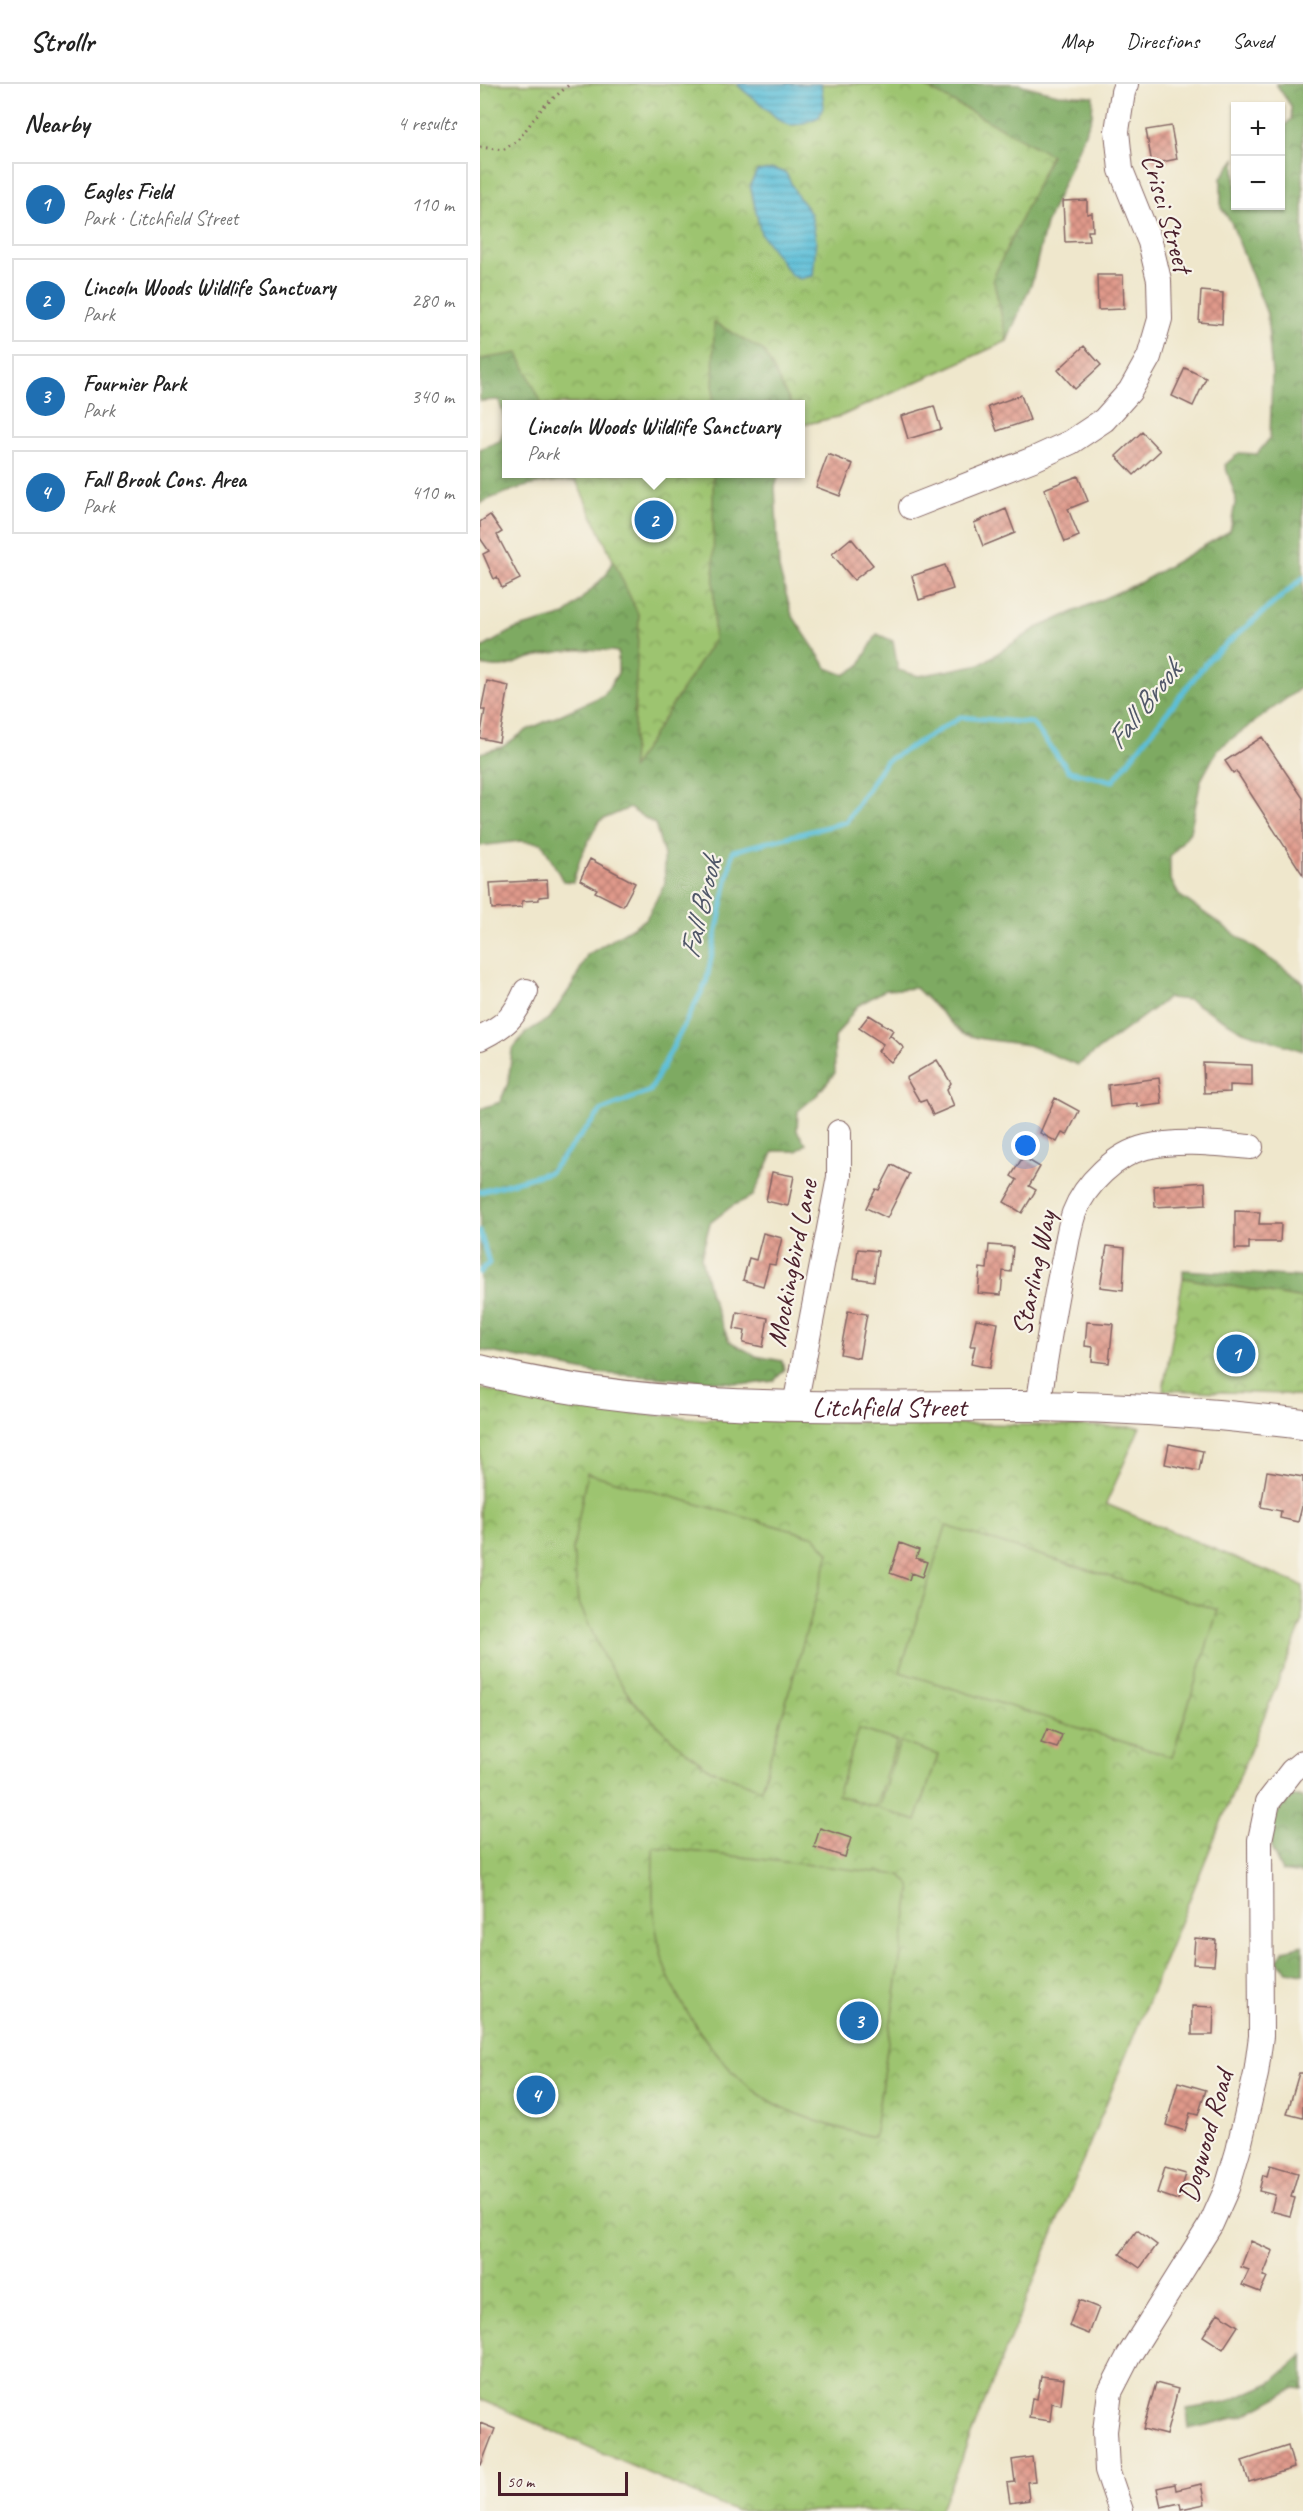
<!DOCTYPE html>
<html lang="en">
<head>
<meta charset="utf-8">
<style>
	body { margin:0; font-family:Caveat,sans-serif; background:#f6f6f6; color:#222 }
	.controls { position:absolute; right:18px; top:18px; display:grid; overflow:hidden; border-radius:0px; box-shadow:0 2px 4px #0004 }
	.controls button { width:54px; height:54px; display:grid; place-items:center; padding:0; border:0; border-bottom:2px solid #e0e0e0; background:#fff; color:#222; font:30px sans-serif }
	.scale { position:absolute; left:18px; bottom:15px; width:130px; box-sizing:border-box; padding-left:6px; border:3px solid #4a1f2b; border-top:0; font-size:16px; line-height:21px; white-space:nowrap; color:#4a1f2b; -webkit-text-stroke:4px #f7f3e8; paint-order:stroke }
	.you { position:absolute; left:546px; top:1062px; width:21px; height:21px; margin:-15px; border:4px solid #fff; border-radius:50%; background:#1a73e8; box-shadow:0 0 0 9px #1a73e833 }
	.badge { display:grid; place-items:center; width:39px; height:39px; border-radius:50%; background:#1f6fb2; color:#fff; font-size:20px; font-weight:700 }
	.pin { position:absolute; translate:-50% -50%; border:3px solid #fff; box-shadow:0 2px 6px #0006 }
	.popup { position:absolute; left:22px; top:316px; width:303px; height:78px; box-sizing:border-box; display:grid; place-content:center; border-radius:0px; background:#fff; filter:drop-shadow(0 2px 4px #0005); font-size:20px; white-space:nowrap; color:#767676 }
	.popup b { font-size:22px; color:#222 }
	.popup::after { content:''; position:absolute; left:50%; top:100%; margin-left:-12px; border:12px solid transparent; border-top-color:#fff }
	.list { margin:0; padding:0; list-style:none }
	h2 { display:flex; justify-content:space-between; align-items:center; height:78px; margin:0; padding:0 24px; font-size:26px }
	h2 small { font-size:20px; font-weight:400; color:#767676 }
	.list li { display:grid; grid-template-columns:39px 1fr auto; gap:18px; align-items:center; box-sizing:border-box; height:84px; margin:0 12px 12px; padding:0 12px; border:2px solid #e0e0e0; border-radius:0px }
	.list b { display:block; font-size:22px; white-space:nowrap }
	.list p { margin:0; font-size:20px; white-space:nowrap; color:#767676 }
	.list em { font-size:20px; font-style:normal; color:#767676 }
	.map { position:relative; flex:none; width:823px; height:2427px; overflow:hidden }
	header { display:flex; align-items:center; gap:36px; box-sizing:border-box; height:84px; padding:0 30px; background:#fff; border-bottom:2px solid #e0e0e0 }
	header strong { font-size:28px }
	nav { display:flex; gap:33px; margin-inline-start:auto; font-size:21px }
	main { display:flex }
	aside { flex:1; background:#fff }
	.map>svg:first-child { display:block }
	.forest { fill:url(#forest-crowns); stroke:#646446; stroke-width:1.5 }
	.park { fill:url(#park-crowns); stroke:#74724d; stroke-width:1.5 }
	.garden { fill:#9dc46f; stroke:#74724d; stroke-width:1.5 }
	.water { fill:url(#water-rules); stroke:#526f82; stroke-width:1.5 }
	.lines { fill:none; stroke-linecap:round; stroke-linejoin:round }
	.stream { stroke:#5bbfd9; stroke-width:5 }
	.building { fill:url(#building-cross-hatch) }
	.minor-casing { stroke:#846563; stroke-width:26 }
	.major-casing { stroke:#846563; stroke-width:32 }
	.path { stroke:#846563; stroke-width:3; stroke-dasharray:1.5 4.5; stroke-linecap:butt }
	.minor { stroke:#fff; stroke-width:24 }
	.major { stroke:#fff; stroke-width:30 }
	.labels { text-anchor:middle; stroke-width:4.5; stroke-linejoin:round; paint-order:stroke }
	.street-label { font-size:28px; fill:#4a1f2b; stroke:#f7f3e8 }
	.water-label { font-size:30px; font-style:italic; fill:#505768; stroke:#f7f3e8 }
</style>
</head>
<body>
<header>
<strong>Strollr</strong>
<nav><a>Map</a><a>Directions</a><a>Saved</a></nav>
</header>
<main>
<aside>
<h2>Nearby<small>4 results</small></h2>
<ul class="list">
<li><span class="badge">1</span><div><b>Eagles Field</b><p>Park · Litchfield Street</p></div><em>110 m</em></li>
<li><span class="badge">2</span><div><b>Lincoln Woods Wildlife Sanctuary</b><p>Park</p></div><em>280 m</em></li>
<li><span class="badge">3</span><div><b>Fournier Park</b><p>Park</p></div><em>340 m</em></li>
<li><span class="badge">4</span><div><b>Fall Brook Cons. Area</b><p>Park</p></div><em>410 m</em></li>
</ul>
</aside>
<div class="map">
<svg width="823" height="2427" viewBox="0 0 823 2427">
	<defs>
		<pattern id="forest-crowns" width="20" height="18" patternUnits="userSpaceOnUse" patternTransform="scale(1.5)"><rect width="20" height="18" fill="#7eaa62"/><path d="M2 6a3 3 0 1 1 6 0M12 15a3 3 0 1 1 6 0" fill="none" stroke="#698a51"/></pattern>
		<pattern id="park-crowns" width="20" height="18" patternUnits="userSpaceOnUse" patternTransform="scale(1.5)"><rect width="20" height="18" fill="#9dc46f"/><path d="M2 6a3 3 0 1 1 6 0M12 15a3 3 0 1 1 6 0" fill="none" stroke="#829f5b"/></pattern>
		<pattern id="water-rules" width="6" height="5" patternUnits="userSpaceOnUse" patternTransform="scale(1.5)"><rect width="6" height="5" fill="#5bbfd9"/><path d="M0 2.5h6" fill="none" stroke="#4d9bb0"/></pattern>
		<pattern id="building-cross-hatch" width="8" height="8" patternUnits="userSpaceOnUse" patternTransform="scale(1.5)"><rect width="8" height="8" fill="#e09a8b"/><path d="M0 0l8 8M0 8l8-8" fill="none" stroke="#b87d72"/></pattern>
	</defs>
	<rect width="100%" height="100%" fill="#f7f3e8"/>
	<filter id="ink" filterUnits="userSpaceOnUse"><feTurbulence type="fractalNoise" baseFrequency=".0167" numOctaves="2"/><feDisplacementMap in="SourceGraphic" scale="12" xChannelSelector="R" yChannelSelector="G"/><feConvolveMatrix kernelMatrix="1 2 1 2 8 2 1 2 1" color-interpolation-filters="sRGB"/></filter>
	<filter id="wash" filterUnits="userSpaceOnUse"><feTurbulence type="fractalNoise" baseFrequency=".008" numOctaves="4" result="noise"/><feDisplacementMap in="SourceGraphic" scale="24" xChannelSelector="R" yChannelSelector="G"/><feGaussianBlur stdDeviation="1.35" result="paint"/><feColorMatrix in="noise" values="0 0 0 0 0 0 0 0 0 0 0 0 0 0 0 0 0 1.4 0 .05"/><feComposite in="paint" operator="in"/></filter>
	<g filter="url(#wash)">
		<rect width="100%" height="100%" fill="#efe7cc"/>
		<path class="forest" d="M0 0H538L578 10 613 12 612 32 566 140 552 198 527 257 361 332 321 341V320H27V390H299L295 403 299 485 312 531 347 584 365 591 379 582 397 550 413 557 418 586 439 592 501 580 555 545 661 498 750 447 756 414 745 381 759 369 777 370 790 354 792 290 787 230 751 138 741 124V94L755 75 756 122H800L801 46 811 35V22L796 0H823V602L738 665 721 696 710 748 690 773V794L699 811 823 898V967L763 947 709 916 688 914 598 981 548 961 503 955 483 950 436 904 405 906 377 922 354 955 355 989 337 1011 318 1027 317 1047 326 1060 317 1067H294L273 1112 252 1122 230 1139 221 1173 230 1210 249 1257 276 1272 302 1277 304 1286 294 1297 271 1300 116 1289 0 1266V1025L20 1018 28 999 32 966 45 949 70 934 93 900 107 871 166 835 185 799 184 771 175 740 149 724 119 737 101 772 93 798 83 797 62 759 40 757 0 762V669L22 663 47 646 124 611 138 589V568C110 563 81 566 54 573 27 580 30 587 0 581V565L35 545 85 531 126 491 139 462 111 398C69 393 37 403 0 419V365L20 357 26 339 19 316 0 317Z
			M703 1186 823 1193V1215L703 1194Z
			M811 1713H823V1790L802 1787 791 1764 794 1732Z
			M823 1861V1890L807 1887 797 1877 804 1866Z
			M823 2271V2305L815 2304 763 2332 709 2345 707 2325 745 2319 792 2298Z"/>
		<path class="park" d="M0 0H440L571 71 513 194 527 257 361 332 322 341 321 320H311L284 267 234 238 233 320H62L38 269 0 275Z
			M93 390H233L234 556 152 684 159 532Z
			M703 1194 823 1215V1313L805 1310 683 1306Z
			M0 1305 110 1325 223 1335 660 1343 626 1420 823 1502V1537L460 2427H254L0 2315Z"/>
		<path class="garden" d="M107 1389 335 1453 349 1469 281 1705 231 1686 198 1661 152 1616 125 1576 98 1517 93 1465Z
			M466 1442 738 1526 692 1673 420 1588Z
			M379 1645 417 1657 395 1723 357 1711Z
			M420 1658 458 1671 436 1737 398 1724Z
			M173 1763 421 1791 431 1802 394 2053C356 2044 315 2033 282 2012 243 1986 208 1936 189 1894 183 1881 180 1864 177 1850 171 1821 173 1791 173 1763Z"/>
		<path class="water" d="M257 0H341L344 21 339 33C306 48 305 41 280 19 272 13 264 8 257 0Z
			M294 85 306 89 317 111 331 130 336 156 333 192 320 195 312 192 281 150 270 101 277 87Z"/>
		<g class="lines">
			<path class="stream" d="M0 1108 70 1088 122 1026 170 1007 226 899 253 767 366 738 405 678 481 633 552 639 589 687 633 697 730 574 823 494
				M0 1148 9 1179 0 1188"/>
		</g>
		<g id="blocks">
			<path class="building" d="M691 42 697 75 672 80 666 46Z
				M607 116V130L612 129 613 147H608L609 157 585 158 583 117Z
				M617 191H643L644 225 618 226Z
				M721 207 743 209 742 240 719 238Z
				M604 262 621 281 595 305 578 286Z
				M705 284 726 294 713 322 692 312Z
				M541 311 550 336 517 347 508 323Z
				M454 322 461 345 428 355 421 332Z
				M662 348 680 367 654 391 636 372Z
				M348 370 373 380 360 412 336 403Z
				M598 392 608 417 588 425 599 452 585 458 564 405Z
				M526 425 535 449 503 462 494 439Z
				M10 431 22 448 17 451 40 495 22 504 17 493 14 495 3 470 9 467 0 454V438Z
				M371 454 393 481 374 496 352 470Z
				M465 481 473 505 439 516 432 492Z
				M7 597 29 602 19 658 0 654 5 626H1Z
				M782 653 823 714V791L756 687 753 689 745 677Z
				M110 775 155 799 143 822 115 808 117 805 100 796Z
				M67 796 68 812 59 813V816L42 817V823L12 825 10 799Z
				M389 931 413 946 408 954 410 951 424 964 411 978 398 967 403 960 379 944Z
				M457 976 471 999 467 1005 474 1022 453 1031 446 1016 440 1018 426 994Z
				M723 979 772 981V1002L750 1001V1008L724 1009Z
				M679 994 682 1020 657 1023V1019L630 1023 628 1001Z
				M575 1014 599 1027 587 1051 582 1049 577 1058 560 1049Z
				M543 1073 560 1083 549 1102 556 1106 542 1129 524 1118 537 1096 531 1092Z
				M412 1081 429 1090 407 1134 386 1124 396 1105 399 1106Z
				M292 1088 314 1092 308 1122 286 1117Z
				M725 1098 726 1120 675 1123 674 1102Z
				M755 1127 780 1128 779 1140H801L800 1158H769V1165H755Z
				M283 1149 302 1154 295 1181 289 1180 283 1202 263 1196 269 1174 276 1176Z
				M509 1161 533 1163 531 1188 523 1187 521 1211 498 1209 500 1184 507 1185Z
				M627 1162 645 1164 643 1206 620 1203Z
				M378 1165 398 1167 394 1197 374 1194Z
				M368 1227 387 1230 379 1274 360 1270Z
				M257 1228 288 1234 283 1263 263 1259 265 1247 254 1245Z
				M496 1235 518 1239 510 1284 491 1280 495 1262H490Z
				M607 1238 633 1240 629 1279 612 1277 613 1263 605 1262Z
				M689 1360 723 1367 719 1387 685 1380Z
				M787 1387 823 1393V1419L818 1438 800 1434 801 1427 781 1423Z
				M420 1459 439 1466 436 1474 447 1478 442 1493 431 1489 429 1496 410 1489Z
				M567 1645 582 1651 577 1664 561 1659Z
				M340 1744 371 1754 365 1773 334 1763Z
				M715 1854 736 1856 734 1881 713 1880Z
				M712 1922 734 1923 733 1951H712Z
				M819 1989H823V2034L807 2030Z
				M698 1998 726 2006 718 2031 710 2029 705 2047 686 2041Z
				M790 2081 818 2089 811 2113 815 2114 810 2132 791 2127 795 2111 779 2107 783 2091 787 2092Z
				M685 2084 706 2090 698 2116 677 2109Z
				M657 2146 677 2161 660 2184 640 2170Z
				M771 2157 793 2167 783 2192 787 2193 780 2208 762 2201 769 2186 761 2183Z
				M599 2216 619 2224 609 2250 589 2242Z
				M738 2229 758 2242 743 2265 723 2252Z
				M561 2292 584 2295 581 2321 572 2319 570 2337 549 2334 552 2314 557 2315Z
				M676 2299 698 2305 686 2351 663 2345Z
				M0 2339 15 2345 1 2381H0Z
				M808 2362 814 2384 769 2398 762 2377Z
				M552 2373 555 2397 547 2398 549 2416 530 2419 527 2399 535 2398 532 2376Z
				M695 2400 696 2406 721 2400 725 2420 701 2425 700 2419 681 2423 677 2404Z"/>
		</g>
	</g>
	<g filter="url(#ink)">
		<use href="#blocks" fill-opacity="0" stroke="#846563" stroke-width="1.5"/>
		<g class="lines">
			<g class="minor-casing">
				<path id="minor" d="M431 423 556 374 591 358 624 336 650 307 669 273 680 235 679 196 670 158 641 86 637 47 643 8 646 0
					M0 954C26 941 34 934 46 907
					M315 1321 359 1093V1048
					M558 1322C566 1273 573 1223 584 1174 587 1159 589 1143 594 1129 605 1100 636 1070 666 1063 701 1055 737 1060 771 1063
					M641 2427 627 2386 625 2347 630 2308 648 2273 731 2140 747 2104 758 2067 776 1990 781 1952 780 1756 788 1718 812 1687 823 1678"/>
			</g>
			<g class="major-casing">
				<g id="major">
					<path id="s1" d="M0 1286C182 1332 370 1321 556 1322 646 1323 734 1329 823 1340"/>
				</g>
			</g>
			<path class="path" d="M0 63 23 66 38 56 63 23 90 0"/>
			<use href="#minor" class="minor"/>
			<use href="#major" class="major"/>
		</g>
	</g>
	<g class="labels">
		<g class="street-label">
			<text transform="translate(688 129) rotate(74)" y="10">Crisci Street</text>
			<text transform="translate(311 1179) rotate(-79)" y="10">Mockingbird Lane</text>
			<text transform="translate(553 1189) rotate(-78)" y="10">Starling Way</text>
			<text dy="10" stroke="none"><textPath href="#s1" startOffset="412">Litchfield Street</textPath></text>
			<text transform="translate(725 2052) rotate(-74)" y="10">Dogwood Road</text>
		</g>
		<g class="water-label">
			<text transform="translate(663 621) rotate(-52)" y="10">Fall Brook</text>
			<text transform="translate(220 824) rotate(-77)" y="10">Fall Brook</text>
		</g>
	</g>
</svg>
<div class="controls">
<button>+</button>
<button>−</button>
</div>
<div class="scale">50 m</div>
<div class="you"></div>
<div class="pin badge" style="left:756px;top:1270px">1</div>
<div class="pin badge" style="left:174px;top:436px">2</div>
<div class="popup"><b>Lincoln Woods Wildlife Sanctuary</b>Park</div>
<div class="pin badge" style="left:379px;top:1937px">3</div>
<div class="pin badge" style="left:56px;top:2011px">4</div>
</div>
</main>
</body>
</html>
